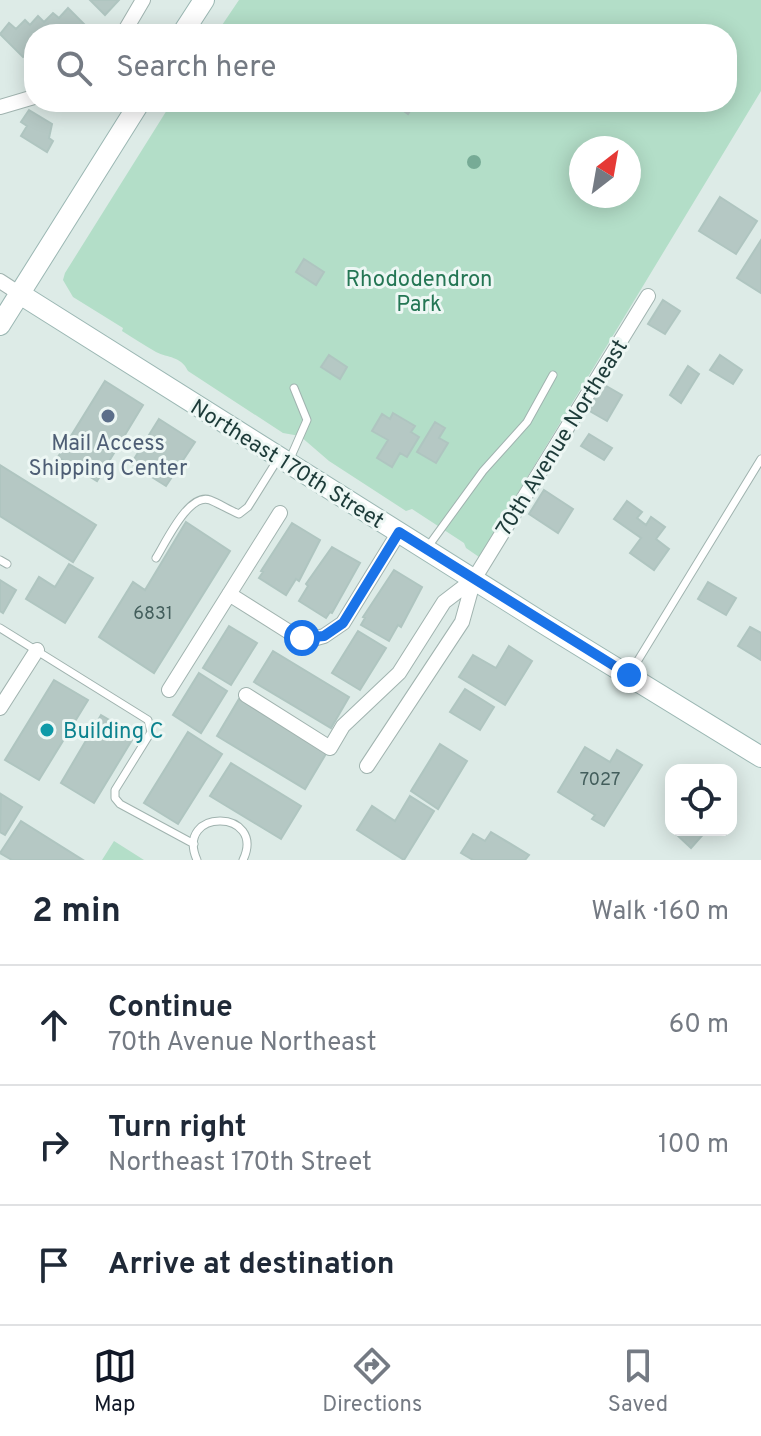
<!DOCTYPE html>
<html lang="en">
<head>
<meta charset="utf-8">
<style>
	body { margin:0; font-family:Overpass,sans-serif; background:#f2f2f3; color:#1f2937 }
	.controls { position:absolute; right:24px; bottom:24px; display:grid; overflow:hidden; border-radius:16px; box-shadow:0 4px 20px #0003 }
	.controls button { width:72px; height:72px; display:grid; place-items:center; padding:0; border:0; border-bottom:2px solid #e0e1e3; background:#fff; color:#1f2937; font:40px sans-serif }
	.compass { position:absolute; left:569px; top:136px; width:72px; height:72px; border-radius:50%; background:#fff; box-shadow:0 4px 20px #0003; rotate:31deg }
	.stop { position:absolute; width:24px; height:24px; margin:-18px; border:6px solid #1a73e8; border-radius:50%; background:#fff }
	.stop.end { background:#1a73e8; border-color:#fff; box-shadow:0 2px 8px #0008 }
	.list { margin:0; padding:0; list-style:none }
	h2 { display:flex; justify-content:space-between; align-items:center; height:104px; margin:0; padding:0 32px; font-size:34px }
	h2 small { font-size:26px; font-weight:400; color:#747a83 }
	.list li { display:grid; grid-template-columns:52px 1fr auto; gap:24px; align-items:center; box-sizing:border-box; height:120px; padding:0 32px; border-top:2px solid #e0e1e3 }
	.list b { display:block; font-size:30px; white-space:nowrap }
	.list p { margin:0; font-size:26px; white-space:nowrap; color:#747a83 }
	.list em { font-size:26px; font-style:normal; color:#747a83 }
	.icon { flex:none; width:44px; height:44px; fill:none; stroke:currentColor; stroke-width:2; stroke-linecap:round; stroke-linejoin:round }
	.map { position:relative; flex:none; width:761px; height:860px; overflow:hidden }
	.search { position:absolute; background:#fff; box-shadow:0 4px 20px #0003; left:24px; right:24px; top:24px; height:88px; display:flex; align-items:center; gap:20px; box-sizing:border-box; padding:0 28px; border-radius:32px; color:#747a83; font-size:30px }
	.sheet { height:464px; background:#fff }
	nav { display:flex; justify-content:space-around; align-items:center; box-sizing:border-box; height:112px; border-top:2px solid #e0e1e3; background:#fff; font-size:22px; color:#747a83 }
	nav a { display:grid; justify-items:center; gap:4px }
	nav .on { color:#111827 }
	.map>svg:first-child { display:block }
	.green { fill:#b3dec8; fill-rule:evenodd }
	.building { fill:#b5c8c4; stroke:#afc5c0; stroke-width:2 }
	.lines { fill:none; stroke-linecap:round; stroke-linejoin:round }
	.lane-casing { stroke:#a0b3af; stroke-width:9 }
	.street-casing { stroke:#a0b3af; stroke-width:16 }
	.secondary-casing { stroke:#9bb7b3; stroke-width:22 }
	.lane { stroke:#fff; stroke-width:7 }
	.street { stroke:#fff; stroke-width:14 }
	.secondary { stroke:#fff; stroke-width:20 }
	.tree { fill:#77ab96 }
	.route { stroke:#1a73e8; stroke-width:10 }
	.service-dot { fill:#5c6f8a; stroke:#edf7f4; stroke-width:3 }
	.culture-dot { fill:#0f9aa8; stroke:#edf7f4; stroke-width:3 }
	.labels { text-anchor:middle; stroke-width:6; stroke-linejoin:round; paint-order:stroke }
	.number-label { font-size:18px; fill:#435e5c }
	.park-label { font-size:22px; fill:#247654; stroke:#edf7f4 }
	.street-label { font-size:22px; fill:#1d3b39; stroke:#edf7f4 }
	.service-label { font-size:22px; fill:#4e5e75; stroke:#edf7f4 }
	.culture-label { font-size:22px; fill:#0d838f; stroke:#edf7f4; text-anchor:start }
</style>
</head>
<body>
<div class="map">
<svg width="761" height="860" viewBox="0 0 761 860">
	<rect width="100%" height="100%" fill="#ddebe7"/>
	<path class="green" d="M239 0H761V91L479 557 466 548 464 543 412 509 406 511 329 461 300 436 283 433 188 371C181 356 168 358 156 352 144 345 133 338 122 331L123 328 73 297 63 280 65 273 172 102H727V34H216ZM581 148H629V196H581Z
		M114 841 144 860H102Z"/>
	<path class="building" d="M90 0H119L105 15Z
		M68 8 90 30 87 34H34V49L23 57 0 34 9 23 16 29 25 20 30 25 38 16 44 22 53 13 59 18Z
		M399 102H412L415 103 408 114 397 106Z
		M29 110 52 124 49 138 53 141 47 152 21 136 27 126 21 122Z
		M720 197 757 221 736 254 699 231Z
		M761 240V293L737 278Z
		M304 259 324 272 316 285 296 272Z
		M663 300 680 311 665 334 648 324Z
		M329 355 347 367 340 379 321 367Z
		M720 355 742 370 733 384 710 370Z
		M688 366 699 374 681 403 670 395Z
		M105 381 143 405 97 481 58 457Z
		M601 383 622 395 607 421 586 409Z
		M393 413 415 426 411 432 419 437 407 457 400 453 392 467 377 458 388 440 372 431 382 414 390 419Z
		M159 419 195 442 166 486 131 464Z
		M435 422 445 428 439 438 448 443 436 463 417 452Z
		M589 434 612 448 604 460 581 446Z
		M0 465 96 525 73 562 0 516Z
		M544 490 573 509 558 533 529 514Z
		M627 501 642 512 637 518 646 525 651 517 665 527 656 539 669 549 654 570 630 553 641 538 614 519Z
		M186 522 230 551 154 673 99 637 133 582 145 590Z
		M292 523 320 540 299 581 296 579 286 595 259 578 263 572 261 571Z
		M332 547 360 563 332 613 330 612 326 618 299 601 308 586 306 584Z
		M69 564 93 578 65 623 26 599 39 577 55 587Z
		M394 570 422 587 401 627 398 625 389 641 361 625 365 618 363 617Z
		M0 580 16 590 3 613 0 611Z
		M708 582 736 598 726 615 698 599Z
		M229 626 257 643 231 685 203 668Z
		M750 627 761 633V660L738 646Z
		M358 631 386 648 360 690 332 673Z
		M509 646 532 661 505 705 459 677 473 655 496 668Z
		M273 651 349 697 331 728 254 682Z
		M199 673 227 691 201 733 173 715Z
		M54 680 88 700 39 780 5 760Z
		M465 689 494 707 480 730 450 712Z
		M239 699 327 752 305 789 217 736Z
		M101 715 135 735 94 803 61 783Z
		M188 732 222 754 178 824 144 803Z
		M440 744 467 761 438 809 411 791Z
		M585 747 610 762 617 750 642 765 604 826 592 819 595 815 558 792Z
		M231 763 301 806 281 839 210 796Z
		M1 794 22 807 5 835 0 832Z
		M410 796 434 811 404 860 357 830 372 806 395 821Z
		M21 821 83 860H12L0 853Z
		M678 830H707L691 848 675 833Z
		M491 832 529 855 525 860H473L461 853 473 834 485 841Z"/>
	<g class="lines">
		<g class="lane-casing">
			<path id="lane" d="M289 461 307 420 294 388
				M427 548 483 471 527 422 553 375
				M156 558C166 542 189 492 210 500 220 504 229 510 239 514L248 507 278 459
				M0 560 7 564
				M0 628 148 720 151 732 115 790V798L120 804 194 844
				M629 675 761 459
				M197 860C174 807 267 809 243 860"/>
		</g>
		<g class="street-casing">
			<path id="street" d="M123 34 143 0
				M0 107 34 97
				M0 281 20 294
				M229 594 294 635 313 639 324 636 343 623 399 532
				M169 690 280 513
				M246 695 330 748 343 726 399 673 444 602 474 579
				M0 708 37 650
				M367 766 462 622 474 579 648 296"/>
		</g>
		<g class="secondary-casing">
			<path id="secondary" d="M182 34 204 0
				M20 294 546 625 761 757
				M0 325 140 102"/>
		</g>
		<use href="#lane" class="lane"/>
		<use href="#street" class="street"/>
		<use href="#secondary" class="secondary"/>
	</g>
	<circle class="tree" cx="474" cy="162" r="7"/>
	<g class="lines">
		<path class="route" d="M302 638 324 636 343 623 399 532 629 675"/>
	</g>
	<circle class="service-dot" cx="108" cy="416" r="8"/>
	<circle class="culture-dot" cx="47" cy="730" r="8"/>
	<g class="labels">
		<g class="number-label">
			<text x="153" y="619">6831</text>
			<text x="600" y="785">7027</text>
		</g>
		<g class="park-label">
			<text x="419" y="286">Rhododendron<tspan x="419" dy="25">Park</tspan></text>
		</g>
		<g class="street-label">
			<text transform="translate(561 437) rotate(-58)" y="8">70th Avenue Northeast</text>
			<text transform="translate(288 463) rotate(32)" y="8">Northeast 170th Street</text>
		</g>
		<g class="service-label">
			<text x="108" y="450">Mail Access<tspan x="108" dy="25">Shipping Center</tspan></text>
		</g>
		<g class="culture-label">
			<text x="63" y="738">Building C</text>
		</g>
	</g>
</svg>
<div class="controls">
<button><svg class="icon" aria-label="locate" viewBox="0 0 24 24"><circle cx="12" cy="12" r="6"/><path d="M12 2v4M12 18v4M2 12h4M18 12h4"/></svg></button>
</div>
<svg class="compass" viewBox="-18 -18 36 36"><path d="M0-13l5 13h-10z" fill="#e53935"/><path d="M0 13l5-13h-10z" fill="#747a83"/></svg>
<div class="stop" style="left:302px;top:638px"></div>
<div class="stop end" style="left:629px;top:675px"></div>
<div class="search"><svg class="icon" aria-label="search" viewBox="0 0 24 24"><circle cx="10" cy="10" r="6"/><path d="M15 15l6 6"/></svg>Search here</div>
</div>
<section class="sheet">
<h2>2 min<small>Walk · 160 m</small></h2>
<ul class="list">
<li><svg class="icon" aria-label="ahead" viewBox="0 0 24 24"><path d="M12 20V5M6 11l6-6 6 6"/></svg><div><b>Continue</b><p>70th Avenue Northeast</p></div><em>60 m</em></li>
<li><svg class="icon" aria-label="right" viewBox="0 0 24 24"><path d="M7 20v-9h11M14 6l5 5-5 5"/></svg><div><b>Turn right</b><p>Northeast 170th Street</p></div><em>100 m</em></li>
<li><svg class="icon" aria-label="arrive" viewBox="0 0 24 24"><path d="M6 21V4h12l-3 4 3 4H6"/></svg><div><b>Arrive at destination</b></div></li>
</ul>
</section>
<nav>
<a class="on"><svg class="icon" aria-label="map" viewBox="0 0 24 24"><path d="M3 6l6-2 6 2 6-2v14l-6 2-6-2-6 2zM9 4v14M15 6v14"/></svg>Map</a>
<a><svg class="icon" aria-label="directions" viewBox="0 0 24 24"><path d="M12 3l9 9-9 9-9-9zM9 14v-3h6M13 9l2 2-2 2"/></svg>Directions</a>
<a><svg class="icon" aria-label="saved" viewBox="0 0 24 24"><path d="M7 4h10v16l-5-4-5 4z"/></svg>Saved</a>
</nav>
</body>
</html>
